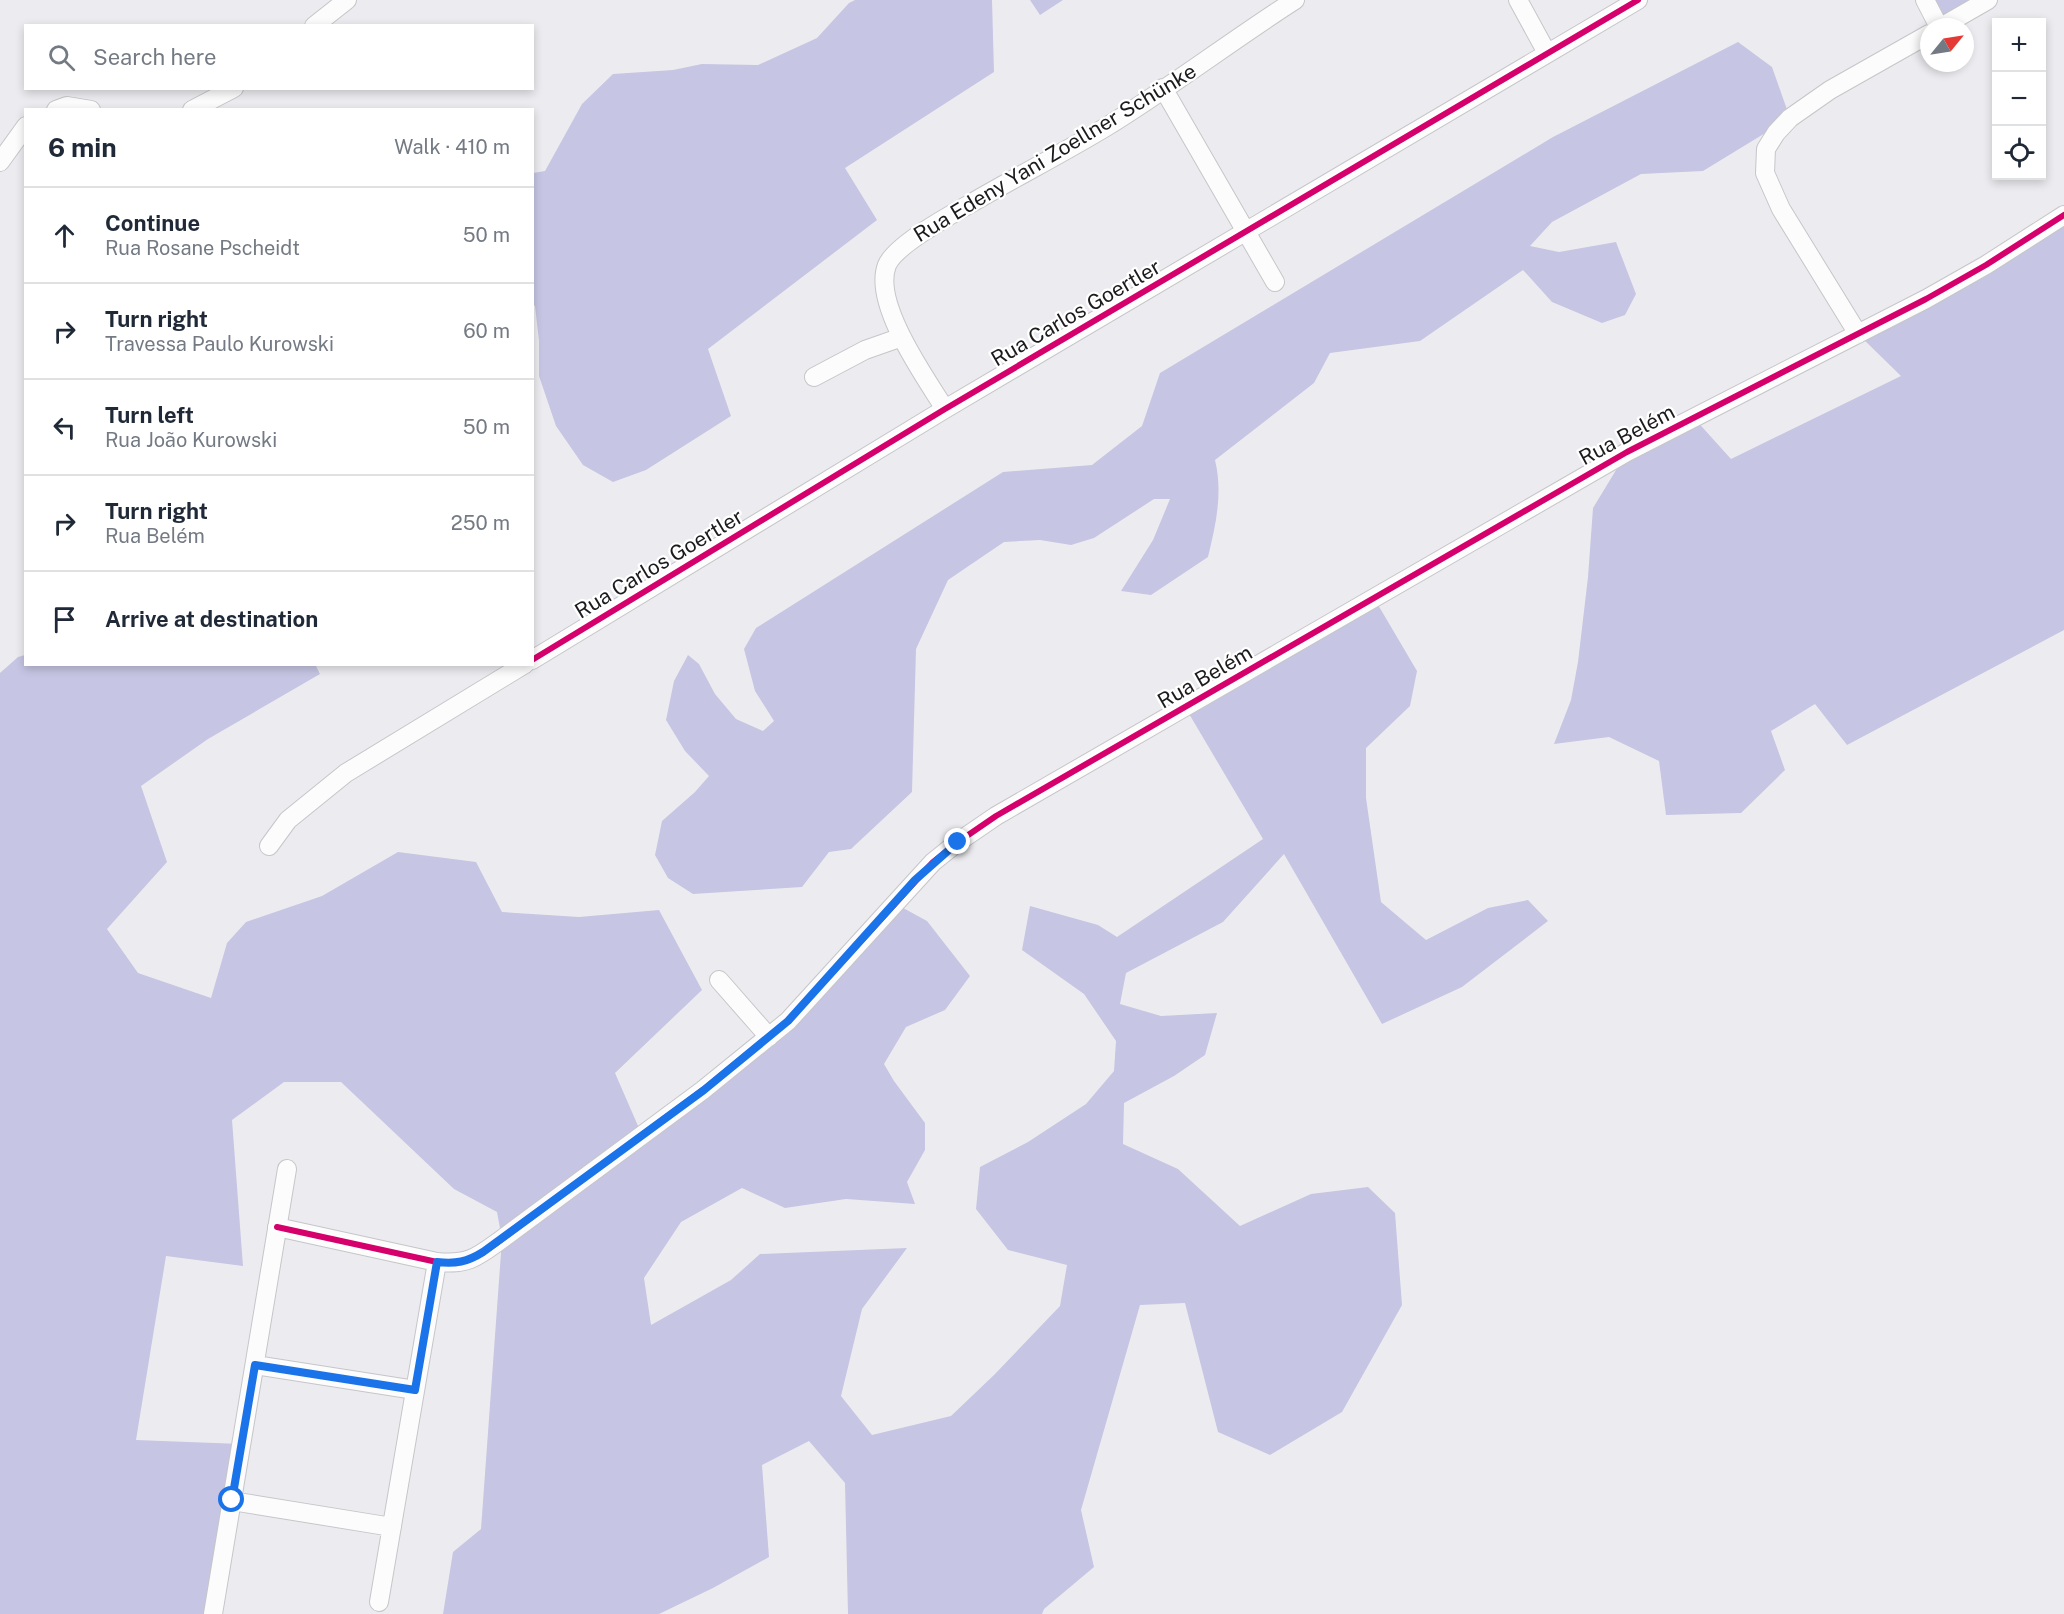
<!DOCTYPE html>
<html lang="en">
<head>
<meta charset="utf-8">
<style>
	body { margin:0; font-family:"Public Sans",sans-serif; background:#f2f2f3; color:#1f2937 }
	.controls { position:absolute; right:18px; top:18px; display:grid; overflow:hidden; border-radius:0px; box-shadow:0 3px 9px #0003 }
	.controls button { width:54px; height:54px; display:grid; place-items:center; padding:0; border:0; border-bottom:2px solid #e0e1e3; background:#fff; color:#1f2937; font:30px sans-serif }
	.compass { position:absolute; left:1920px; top:18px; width:54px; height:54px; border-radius:50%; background:#fff; box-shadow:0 3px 9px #0003; rotate:60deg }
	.stop { position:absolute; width:18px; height:18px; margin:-14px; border:4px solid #1a73e8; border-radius:50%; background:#fff }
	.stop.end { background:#1a73e8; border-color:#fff; box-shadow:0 2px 6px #0008 }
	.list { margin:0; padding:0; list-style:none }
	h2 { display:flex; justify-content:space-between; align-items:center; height:78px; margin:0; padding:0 24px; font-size:26px }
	h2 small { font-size:20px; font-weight:400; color:#747a83 }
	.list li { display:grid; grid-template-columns:39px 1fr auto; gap:18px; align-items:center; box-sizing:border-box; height:96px; padding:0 24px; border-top:2px solid #e0e1e3 }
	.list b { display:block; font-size:22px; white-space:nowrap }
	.list p { margin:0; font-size:20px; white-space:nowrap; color:#747a83 }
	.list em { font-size:20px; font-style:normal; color:#747a83 }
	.icon { flex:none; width:33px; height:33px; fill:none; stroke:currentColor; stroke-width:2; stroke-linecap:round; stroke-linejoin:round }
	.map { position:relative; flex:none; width:2064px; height:1614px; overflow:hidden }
	.search { position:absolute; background:#fff; box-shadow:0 3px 9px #0003; left:24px; top:24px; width:510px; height:66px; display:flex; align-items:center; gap:15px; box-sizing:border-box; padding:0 21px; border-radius:0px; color:#747a83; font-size:22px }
	.panel { position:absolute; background:#fff; box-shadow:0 3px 9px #0003; left:24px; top:108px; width:510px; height:558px; border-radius:0px }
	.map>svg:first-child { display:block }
	.forest { fill:#c6c5e3 }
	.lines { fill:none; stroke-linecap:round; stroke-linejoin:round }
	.minor-casing { stroke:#c6c6c9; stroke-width:20 }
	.minor { stroke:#fcfcfd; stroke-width:18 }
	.cycleway-casing { stroke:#fff; stroke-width:10 }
	.cycleway { stroke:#d6006c; stroke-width:6 }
	.route { stroke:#1a73e8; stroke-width:8 }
	.labels { text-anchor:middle; stroke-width:4.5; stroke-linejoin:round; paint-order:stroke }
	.street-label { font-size:21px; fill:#1b1b1d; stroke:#fff }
</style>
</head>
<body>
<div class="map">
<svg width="2064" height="1614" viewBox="0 0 2064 1614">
	<rect width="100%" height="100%" fill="#ececf0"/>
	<path class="forest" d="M855 0H992L994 72 845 168 877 220 708 349 731 416 646 470 613 482 583 465 556 426 539 376V341L535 306 532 303 533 173 545 171 582 104 613 74 673 70 702 64 758 65 817 38 849 3Z
		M1030 0H1063L1040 15Z
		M1925 0H1988L1941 27Z
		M1738 42 1772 67 1790 118 1703 171 1641 174 1552 222 1530 246 1559 252 1616 242 1636 294 1625 315 1602 323 1552 302 1523 270 1420 341 1330 353 1314 383 1215 460C1223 493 1216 524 1208 557L1151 595 1121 591 1153 540 1170 499H1154L1094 538 1071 545 1040 540 1004 542 948 580 916 649 912 792 851 849 829 852 802 887 693 894 668 878 655 855 662 821 695 792 709 776 685 751 666 720 674 681 688 655 699 664 715 694 736 719 763 731 774 721 755 691 744 649 756 628 1003 472 1092 465 1142 426 1160 373 1553 137Z
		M2064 215V630L1847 745 1815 704 1771 731 1785 770 1741 813 1666 815 1659 761 1609 737 1554 744 1571 700 1578 662 1588 577 1593 508 1627 452 1694 418 1731 459 1901 376 1858 334Z
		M1374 598 1417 671 1410 706 1366 748V798L1381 902 1426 940 1488 908 1528 900 1548 921 1462 987 1382 1024 1284 854 1223 922 1126 973 1120 1004 1161 1016 1217 1013 1205 1055 1174 1076 1124 1103 1123 1144 1178 1169 1240 1226 1311 1194 1368 1187 1395 1213 1402 1305 1342 1412 1270 1455 1218 1432 1185 1303 1140 1305 1081 1510 1094 1567 1044 1609 1042 1614H848L845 1483 809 1441 762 1465 769 1557 713 1588 659 1614H443L453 1552 481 1529 502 1239 497 1212 454 1189 341 1082H284L232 1120 243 1266 166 1256 136 1440 241 1444 213 1614H0V673L18 657 25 655 26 664H315L320 674 208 739 141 786 167 862 107 929 138 973 211 998 227 943 246 922 322 896 398 852 476 862 502 912 579 917 659 910 702 990 615 1073 642 1135 735 1065 894 903 927 921 970 976 945 1010 906 1027 884 1064 894 1081 925 1123V1150L907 1182 915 1204 846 1199 785 1208 742 1188 681 1222 644 1278 651 1325 731 1280 760 1254 907 1248 862 1309 841 1396 872 1435 951 1416 994 1375 1060 1306 1067 1265 1008 1250 976 1209 980 1167 1028 1142 1086 1104 1114 1071 1116 1041 1084 994 1022 950 1030 906 1098 925 1117 937 1263 839 1185 707Z"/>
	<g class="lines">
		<g class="minor-casing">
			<path id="minor" d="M1518 0 1547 53
				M1925 0 1939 27
				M314 26 347 0
				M1941 27 1988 0
				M1163 88 1275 282
				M56 110 67 106 91 110
				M192 110 234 88
				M0 162 26 126
				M1858 334 1781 209 1765 173 1766 149 1776 133 1790 118 1830 90 1929 34
				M814 377 865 350 902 337
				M945 409C925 377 872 303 887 265 896 244 954 213 975 201 1018 176 1063 153 1106 127 1171 87 1231 41 1295 0
				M532 660 945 409 1638 0
				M269 846 288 820 346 773 525 664
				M719 980 769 1037
				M277 1227 437 1262C469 1265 477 1257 502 1239L703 1090 788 1021 933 862 958 842 996 816 1627 452 1926 299 1986 265 2064 215
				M255 1365 415 1390
				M232 1501 392 1527
				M379 1602 437 1262
				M213 1614 287 1169"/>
		</g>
		<use href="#minor" class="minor"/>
		<g class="cycleway-casing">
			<path id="cycleway" d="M532 660 945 409 1638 0
				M277 1227 437 1262C469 1265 477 1257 502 1239L703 1090 788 1021 933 862 958 842 996 816 1627 452 1926 299 1986 265 2064 215"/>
		</g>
		<use href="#cycleway" class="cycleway"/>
	</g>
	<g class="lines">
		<path class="route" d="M232 1500 255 1365 415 1390 437 1262C456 1264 467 1262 483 1252L704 1090 788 1021 915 880 958 842"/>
	</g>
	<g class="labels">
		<g class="street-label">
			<text transform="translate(1055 153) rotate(-31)" y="7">Rua Edeny Yani Zoellner Schünke</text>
			<text transform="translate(1076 313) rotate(-30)" y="7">Rua Carlos Goertler</text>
			<text transform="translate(1627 435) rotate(-28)" y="7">Rua Belém</text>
			<text transform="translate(659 564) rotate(-31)" y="7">Rua Carlos Goertler</text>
			<text transform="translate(1205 677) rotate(-30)" y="7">Rua Belém</text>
		</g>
	</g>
</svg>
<div class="controls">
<button>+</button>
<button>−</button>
<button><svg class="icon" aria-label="locate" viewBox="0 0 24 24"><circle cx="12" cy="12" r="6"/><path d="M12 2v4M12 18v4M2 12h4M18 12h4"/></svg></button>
</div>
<svg class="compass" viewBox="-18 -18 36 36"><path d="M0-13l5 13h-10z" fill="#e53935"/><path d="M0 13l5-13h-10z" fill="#747a83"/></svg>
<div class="stop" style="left:232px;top:1500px"></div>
<div class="stop end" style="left:958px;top:842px"></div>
<div class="search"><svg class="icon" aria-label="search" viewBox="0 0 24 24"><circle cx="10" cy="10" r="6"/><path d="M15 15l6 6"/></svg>Search here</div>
<section class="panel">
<h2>6 min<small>Walk · 410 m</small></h2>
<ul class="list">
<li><svg class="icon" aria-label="ahead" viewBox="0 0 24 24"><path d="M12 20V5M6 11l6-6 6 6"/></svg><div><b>Continue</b><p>Rua Rosane Pscheidt</p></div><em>50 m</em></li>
<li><svg class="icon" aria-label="right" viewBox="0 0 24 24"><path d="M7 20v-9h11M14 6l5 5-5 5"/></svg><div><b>Turn right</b><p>Travessa Paulo Kurowski</p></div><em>60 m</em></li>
<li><svg class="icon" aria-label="left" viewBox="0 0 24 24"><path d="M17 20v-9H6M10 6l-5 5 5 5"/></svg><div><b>Turn left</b><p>Rua João Kurowski</p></div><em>50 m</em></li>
<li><svg class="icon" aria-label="right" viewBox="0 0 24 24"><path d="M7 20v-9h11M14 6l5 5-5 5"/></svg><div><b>Turn right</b><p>Rua Belém</p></div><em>250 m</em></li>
<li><svg class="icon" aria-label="arrive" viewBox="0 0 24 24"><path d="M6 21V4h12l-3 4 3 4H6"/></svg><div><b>Arrive at destination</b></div></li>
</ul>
</section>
</div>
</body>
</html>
